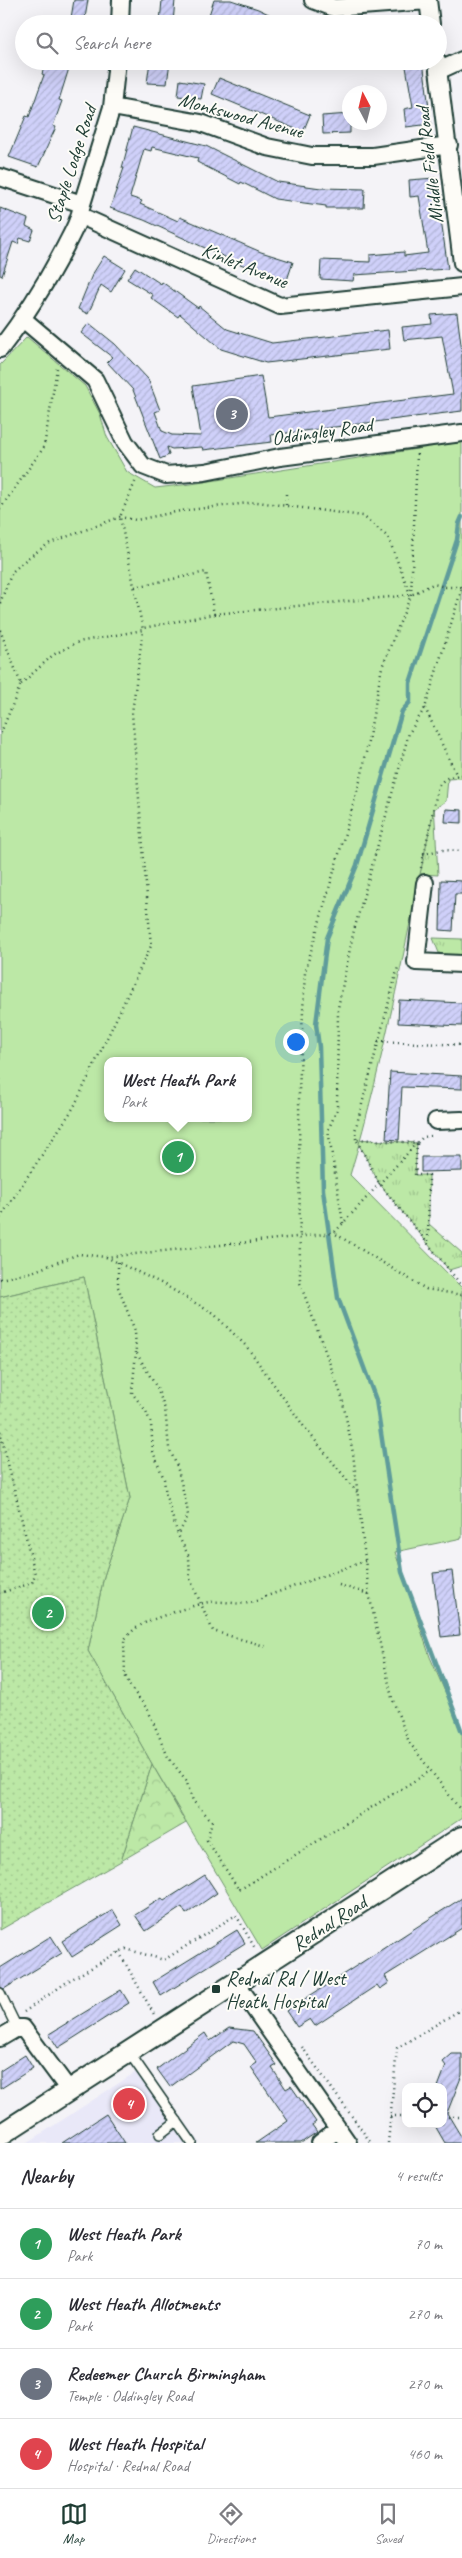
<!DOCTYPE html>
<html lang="en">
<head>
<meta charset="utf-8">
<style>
	body { margin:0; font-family:Caveat,sans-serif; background:#f7f7f7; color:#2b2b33 }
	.controls { position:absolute; right:15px; bottom:15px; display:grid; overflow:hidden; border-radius:10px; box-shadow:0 5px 20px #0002 }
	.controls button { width:45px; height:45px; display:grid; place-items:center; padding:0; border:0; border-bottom:1px solid #e1e1e2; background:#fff; color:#2b2b33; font:25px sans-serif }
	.compass { position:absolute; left:342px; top:85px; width:45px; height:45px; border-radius:50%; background:#fff; box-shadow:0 5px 20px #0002; rotate:353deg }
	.you { position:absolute; left:295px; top:1041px; width:18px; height:18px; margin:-12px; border:4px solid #fff; border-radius:50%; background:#1a73e8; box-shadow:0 0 0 8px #1a73e833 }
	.badge { display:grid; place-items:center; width:32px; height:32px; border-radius:50%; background:#1f3d34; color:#fff; font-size:16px; font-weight:700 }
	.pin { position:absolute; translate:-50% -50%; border:2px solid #fff; box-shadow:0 1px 5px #0006 }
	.popup { position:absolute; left:104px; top:1057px; width:148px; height:65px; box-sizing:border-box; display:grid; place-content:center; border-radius:10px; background:#fff; filter:drop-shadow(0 1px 4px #0005); font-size:16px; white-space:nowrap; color:#7c7c81 }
	.popup b { font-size:19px; color:#2b2b33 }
	.popup::after { content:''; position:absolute; left:50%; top:100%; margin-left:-10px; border:10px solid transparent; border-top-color:#fff }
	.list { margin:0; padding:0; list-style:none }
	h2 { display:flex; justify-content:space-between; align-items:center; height:65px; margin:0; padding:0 20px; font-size:21px }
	h2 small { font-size:16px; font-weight:400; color:#7c7c81 }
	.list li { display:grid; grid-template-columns:32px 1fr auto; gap:15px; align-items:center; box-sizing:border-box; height:70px; padding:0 20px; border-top:1px solid #e1e1e2 }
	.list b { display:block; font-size:19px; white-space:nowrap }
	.list p { margin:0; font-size:16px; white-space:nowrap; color:#7c7c81 }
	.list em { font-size:16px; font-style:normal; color:#7c7c81 }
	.icon { flex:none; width:28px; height:28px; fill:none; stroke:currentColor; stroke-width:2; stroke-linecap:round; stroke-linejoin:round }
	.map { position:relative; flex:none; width:462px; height:2143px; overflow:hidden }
	.search { position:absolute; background:#fff; box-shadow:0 5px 20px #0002; left:15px; right:15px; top:15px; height:55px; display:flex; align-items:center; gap:12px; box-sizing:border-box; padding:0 18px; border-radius:28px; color:#7c7c81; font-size:19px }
	.sheet { height:345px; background:#fff }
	nav { display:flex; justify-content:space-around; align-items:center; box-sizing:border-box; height:70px; border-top:1px solid #e1e1e2; background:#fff; font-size:14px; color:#7c7c81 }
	nav a { display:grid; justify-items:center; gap:2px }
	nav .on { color:#1f3d34 }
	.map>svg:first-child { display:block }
	.built { fill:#e9e8f8 }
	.grass { fill:url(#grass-tufts); stroke:#6e926d }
	.forest { fill:url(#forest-crowns); stroke:#6e926d }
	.park { fill:#bce8a6; stroke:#6e926d; fill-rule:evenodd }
	.garden { fill:url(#garden-dots); stroke:#6e926d }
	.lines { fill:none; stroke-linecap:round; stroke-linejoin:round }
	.stream { stroke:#5f9c9b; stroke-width:4.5 }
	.building { fill:url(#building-hatch); stroke:#1f3d34 }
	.service-casing { stroke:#1f3d34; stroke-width:12 }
	.minor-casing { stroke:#1f3d34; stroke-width:20 }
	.tertiary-casing { stroke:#1f3d34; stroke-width:24 }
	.path { stroke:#1f3d34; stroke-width:2.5; stroke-dasharray:1 4; stroke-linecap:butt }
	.service { stroke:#fdfcf7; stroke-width:9 }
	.minor { stroke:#fdfcf7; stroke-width:16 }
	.tertiary { stroke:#fdfcf7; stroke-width:20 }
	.poi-dot { fill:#1f3d34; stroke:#fdfcf7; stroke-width:2 }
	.labels { text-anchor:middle; stroke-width:4; stroke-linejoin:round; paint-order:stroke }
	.street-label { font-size:20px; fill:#1f3d34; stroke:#fdfcf7 }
	.poi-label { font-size:20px; fill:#1f3d34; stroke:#fdfcf7; text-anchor:start }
</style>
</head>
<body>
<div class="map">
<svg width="462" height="2143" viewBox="0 0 462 2143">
	<defs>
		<pattern id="grass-tufts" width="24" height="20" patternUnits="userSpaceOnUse" patternTransform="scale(1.25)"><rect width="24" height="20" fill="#bce8a6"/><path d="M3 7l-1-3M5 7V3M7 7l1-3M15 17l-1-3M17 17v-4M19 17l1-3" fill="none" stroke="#a1c890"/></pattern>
		<pattern id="forest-crowns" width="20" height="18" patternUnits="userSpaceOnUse" patternTransform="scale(1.25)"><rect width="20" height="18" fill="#bce8a6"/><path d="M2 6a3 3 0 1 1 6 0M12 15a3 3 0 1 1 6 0" fill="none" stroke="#a1c890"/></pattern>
		<pattern id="garden-dots" width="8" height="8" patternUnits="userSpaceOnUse" patternTransform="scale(1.25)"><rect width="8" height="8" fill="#bce8a6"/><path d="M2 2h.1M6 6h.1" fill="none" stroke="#a1c890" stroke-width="1.8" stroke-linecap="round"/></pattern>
		<pattern id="building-hatch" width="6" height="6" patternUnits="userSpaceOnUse" patternTransform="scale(1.25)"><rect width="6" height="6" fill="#cfd0f9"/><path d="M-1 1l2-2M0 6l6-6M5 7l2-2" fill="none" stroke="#b1b4d6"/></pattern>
	</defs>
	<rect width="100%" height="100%" fill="#f4f3f7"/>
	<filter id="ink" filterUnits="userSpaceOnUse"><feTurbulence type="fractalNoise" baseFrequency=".02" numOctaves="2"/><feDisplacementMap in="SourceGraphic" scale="10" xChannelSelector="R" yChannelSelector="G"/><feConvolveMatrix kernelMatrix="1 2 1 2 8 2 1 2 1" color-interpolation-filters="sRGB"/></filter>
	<g filter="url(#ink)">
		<path class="built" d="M145 2066 200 2143H27Z"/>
		<path class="grass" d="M434 803 438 875 420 874Z
			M433 938 462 939V957H449L439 953Z
			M356 1139 417 1143 415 1175H429V1224L462 1253V1266L449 1270 379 1183Z"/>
		<path class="forest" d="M152 1764 186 1823 121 1861Z"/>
		<path class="park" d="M27 337 85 386 100 414 107 437 127 472 155 488 191 484 462 442V778L448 779 446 801 434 809C407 931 386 1055 350 1175L462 1288V1538L395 1552 430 1657 462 1731V1818L262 1950 152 1764 88 1651 104 1576 130 1498 84 1277 0 1297V365ZM108 1061H248V1118H108Z"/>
		<path class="garden" d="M84 1277 130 1498 104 1576 88 1651 152 1764 121 1861 0 1930V1297Z"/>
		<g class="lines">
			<path class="stream" d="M462 517 459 524 457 540 410 683V702L402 711 357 865 327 938 316 1024 319 1047 323 1190 338 1298 376 1400 402 1572 462 1732"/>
		</g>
		<path class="building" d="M74 0H88L84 24H70Z
			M162 0H175L173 23 160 22Z
			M214 0H231L258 9 290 24H226L208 18Z
			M46 61H60L70 65 59 100 62 101 53 126 56 127 38 167 9 157 26 116 29 117 44 75 42 74Z
			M150 61H170L167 84 147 83Z
			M405 61H423L431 124 406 127 404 109 413 107Z
			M219 78 310 115 303 132 212 94Z
			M180 80 204 84 201 99 178 96Z
			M350 114V133L323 134 322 116Z
			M133 127 206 146 278 182 321 188 365 189 364 208H326V206L275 199 241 182 240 184 197 162 198 158 152 147 151 151 144 149 130 197 142 201 140 204 178 221 180 217 261 252 293 262 287 280 240 264 144 220 110 208 124 168H122Z
			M435 178 448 269 354 275 353 281 320 279 321 260 370 262V255L404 252V256L428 253 419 196 410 197 409 180Z
			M0 208 28 219 26 226 34 230 30 241 20 238 18 244 13 242 2 276 0 275Z
			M104 256 125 269 111 292 101 285 88 314 78 309 92 275Z
			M135 267 161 284 162 282 198 308 199 306 227 329 272 343 388 330 390 349 266 363 221 349 180 314 178 317 151 298 153 295 127 279Z
			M457 313 462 352V411L271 435 272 442 203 450 202 447 172 449 167 447 169 455 160 459 133 390 107 362 112 357 81 333 89 323 115 344 148 379 160 410 155 412 162 431 172 435 201 436 193 386 261 376 268 417 453 394 442 336 404 340 402 327 432 324 431 315Z
			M446 809 462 810V823L445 822Z
			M441 880 462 881V894H455L453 931 440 930Z
			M399 1000 462 1003V1026L398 1023Z
			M390 1072 462 1076V1089L402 1087 399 1140 386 1139Z
			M421 1157H462V1171L421 1172Z
			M452 1571 460 1635 441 1637 433 1573Z
			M205 1875 217 1893 186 1914 182 1907 146 1931 135 1915 162 1898 164 1901Z
			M462 1898V1928L385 1976 389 1983 380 1989 377 1985 315 2026 310 2019 297 2027 286 2011Z
			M113 1910 122 1925 72 1957 62 1941Z
			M237 1930 245 1943 161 1996 153 1982Z
			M51 1936 62 1953 4 1989 0 1987V1968Z
			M121 1990 129 2003 58 2048 49 2034Z
			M229 2028 253 2031 277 2065 272 2068 286 2089 291 2086 316 2122 312 2125 317 2132 301 2143H256L288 2121 251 2067 257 2063 244 2044 233 2041 170 2087 157 2069 205 2033 210 2041Z
			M452 2054H462V2075L447 2113 462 2138V2143H445L434 2124H443V2087H438L446 2066 443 2062Z
			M25 2055 33 2068 0 2089V2071Z
			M106 2114 125 2143H62Z"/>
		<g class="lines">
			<g class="service-casing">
				<path id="service" d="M0 1993 17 2028
					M128 2051 192 2143
					M160 2134 177 2121"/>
			</g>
			<g class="minor-casing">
				<path id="minor" d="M313 0 334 8 428 1
					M428 0 431 24
					M120 24 121 0
					M437 61 462 263
					M438 71 462 60
					M112 107 201 123 267 147 312 156H373L449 145
					M0 177 82 204
					M81 216 280 306 462 287
					M23 319 95 380 125 442 143 466 166 475 205 472 280 457 462 433
					M0 349C25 317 46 283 65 247 72 233 80 220 82 204L112 107 117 61
					M425 883 416 962 462 964
					M436 1121 462 1120
					M237 1984 348 2143
					M0 2038 17 2028H23L69 2090
					M320 2143 338 2129"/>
			</g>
			<g class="tertiary-casing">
				<path id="tertiary" d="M0 2135 462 1837"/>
			</g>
			<path class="path" d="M417 454 411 595 382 667 362 774 305 972 299 1091 300 1283 342 1397 353 1453 369 1594 392 1698 409 1742 462 1812
				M286 505V491
				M0 509 44 447 57 368
				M135 587 206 572 214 614 143 628
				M0 603 12 572 29 557 50 543 120 517 136 520 180 511 257 502 363 516 388 537 410 594
				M214 614 411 595 433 584 446 587H462
				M0 630 21 684 0 735
				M21 684 53 655 78 642 143 630 120 517 136 480
				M425 708 457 776
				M423 854 441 850 462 851
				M421 868 438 787C444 777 451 776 462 775
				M378 1041 462 1045
				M431 1136 423 1137 417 1143 356 1139 379 1183 462 1286
				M356 1139 355 1131 398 967
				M417 1143 334 1233 426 1289 462 1295
				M417 1144 415 1175H429L428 1244
				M0 1218 74 1107 151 946 132 713 143 630
				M343 1223 328 1130 337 1110 338 1008 353 934 409 733 425 708 462 588
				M106 1257 163 1284 214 1314 247 1347 305 1428 357 1492
				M118 1262V1287L135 1331 136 1352 157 1388 165 1409 169 1448 177 1466 187 1507 188 1516 178 1535
				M0 1279 32 1272 79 1254 106 1257 334 1233
				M136 1352 132 1393 146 1411 151 1424 153 1452 164 1479 166 1496 178 1535 189 1557 190 1579 213 1631 268 1647
				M0 1431 35 1574 32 1583 0 1593
				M365 1561 267 1596C241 1610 235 1600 210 1602 202 1602 148 1620 141 1625 134 1629 129 1634 124 1640L125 1675 131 1688 148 1710 168 1757 186 1780 193 1801 212 1821 207 1840 239 1890 430 1771
				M339 1585 369 1594
				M119 1952 155 2016
				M24 2012 70 1980 119 1952 126 1949 164 1960 236 1915 256 1950
				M302 2047 371 2143
				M390 2116H406
				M443 2117H462
				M388 2143 397 2048 462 2009"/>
			<use href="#service" class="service"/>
			<use href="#minor" class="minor"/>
			<use href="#tertiary" class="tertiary"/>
		</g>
	</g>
	<rect class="poi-dot" x="211" y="1984" width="10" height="10" rx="2.5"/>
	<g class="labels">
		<g class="street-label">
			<text transform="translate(241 115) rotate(15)" y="7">Monkswood Avenue</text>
			<text transform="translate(71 164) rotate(-72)" y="7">Staple Lodge Road</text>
			<text transform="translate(429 165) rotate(-97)" y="7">Middle Field Road</text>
			<text transform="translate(245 265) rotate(22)" y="7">Kinlet Avenue</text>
			<text transform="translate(322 431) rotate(-8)" y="7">Oddingley Road</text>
			<text transform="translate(329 1923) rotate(-33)" y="7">Rednal Road</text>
		</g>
		<g class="poi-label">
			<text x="226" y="1985">Rednal Rd / West<tspan x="226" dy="23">Heath Hospital</tspan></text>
		</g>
	</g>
</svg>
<div class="controls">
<button><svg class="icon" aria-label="locate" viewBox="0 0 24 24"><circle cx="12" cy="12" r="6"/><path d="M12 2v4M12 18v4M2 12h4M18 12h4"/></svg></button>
</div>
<svg class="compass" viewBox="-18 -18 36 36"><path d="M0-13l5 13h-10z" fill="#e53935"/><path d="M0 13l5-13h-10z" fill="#7c7c81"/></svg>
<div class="you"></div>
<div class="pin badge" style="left:178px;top:1157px;background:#2e9e5b">1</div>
<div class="popup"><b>West Heath Park</b>Park</div>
<div class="pin badge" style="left:48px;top:1613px;background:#2e9e5b">2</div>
<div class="pin badge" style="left:232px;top:414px;background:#6b7280">3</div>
<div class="pin badge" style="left:129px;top:2104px;background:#e0444e">4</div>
<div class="search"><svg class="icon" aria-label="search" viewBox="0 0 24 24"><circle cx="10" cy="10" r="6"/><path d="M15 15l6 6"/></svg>Search here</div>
</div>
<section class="sheet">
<h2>Nearby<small>4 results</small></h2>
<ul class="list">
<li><span class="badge" style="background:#2e9e5b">1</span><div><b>West Heath Park</b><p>Park</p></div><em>70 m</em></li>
<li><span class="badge" style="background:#2e9e5b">2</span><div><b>West Heath Allotments</b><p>Park</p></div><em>270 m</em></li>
<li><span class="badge" style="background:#6b7280">3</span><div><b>Redeemer Church Birmingham</b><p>Temple · Oddingley Road</p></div><em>270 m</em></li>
<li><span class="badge" style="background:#e0444e">4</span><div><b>West Heath Hospital</b><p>Hospital · Rednal Road</p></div><em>460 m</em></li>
</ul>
</section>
<nav>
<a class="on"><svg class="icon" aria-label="map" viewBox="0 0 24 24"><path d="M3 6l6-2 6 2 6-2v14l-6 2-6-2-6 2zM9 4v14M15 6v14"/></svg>Map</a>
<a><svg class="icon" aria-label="directions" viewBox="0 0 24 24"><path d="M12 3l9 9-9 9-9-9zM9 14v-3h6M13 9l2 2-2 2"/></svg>Directions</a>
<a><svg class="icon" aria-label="saved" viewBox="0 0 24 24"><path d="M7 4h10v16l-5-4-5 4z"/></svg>Saved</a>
</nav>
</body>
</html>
